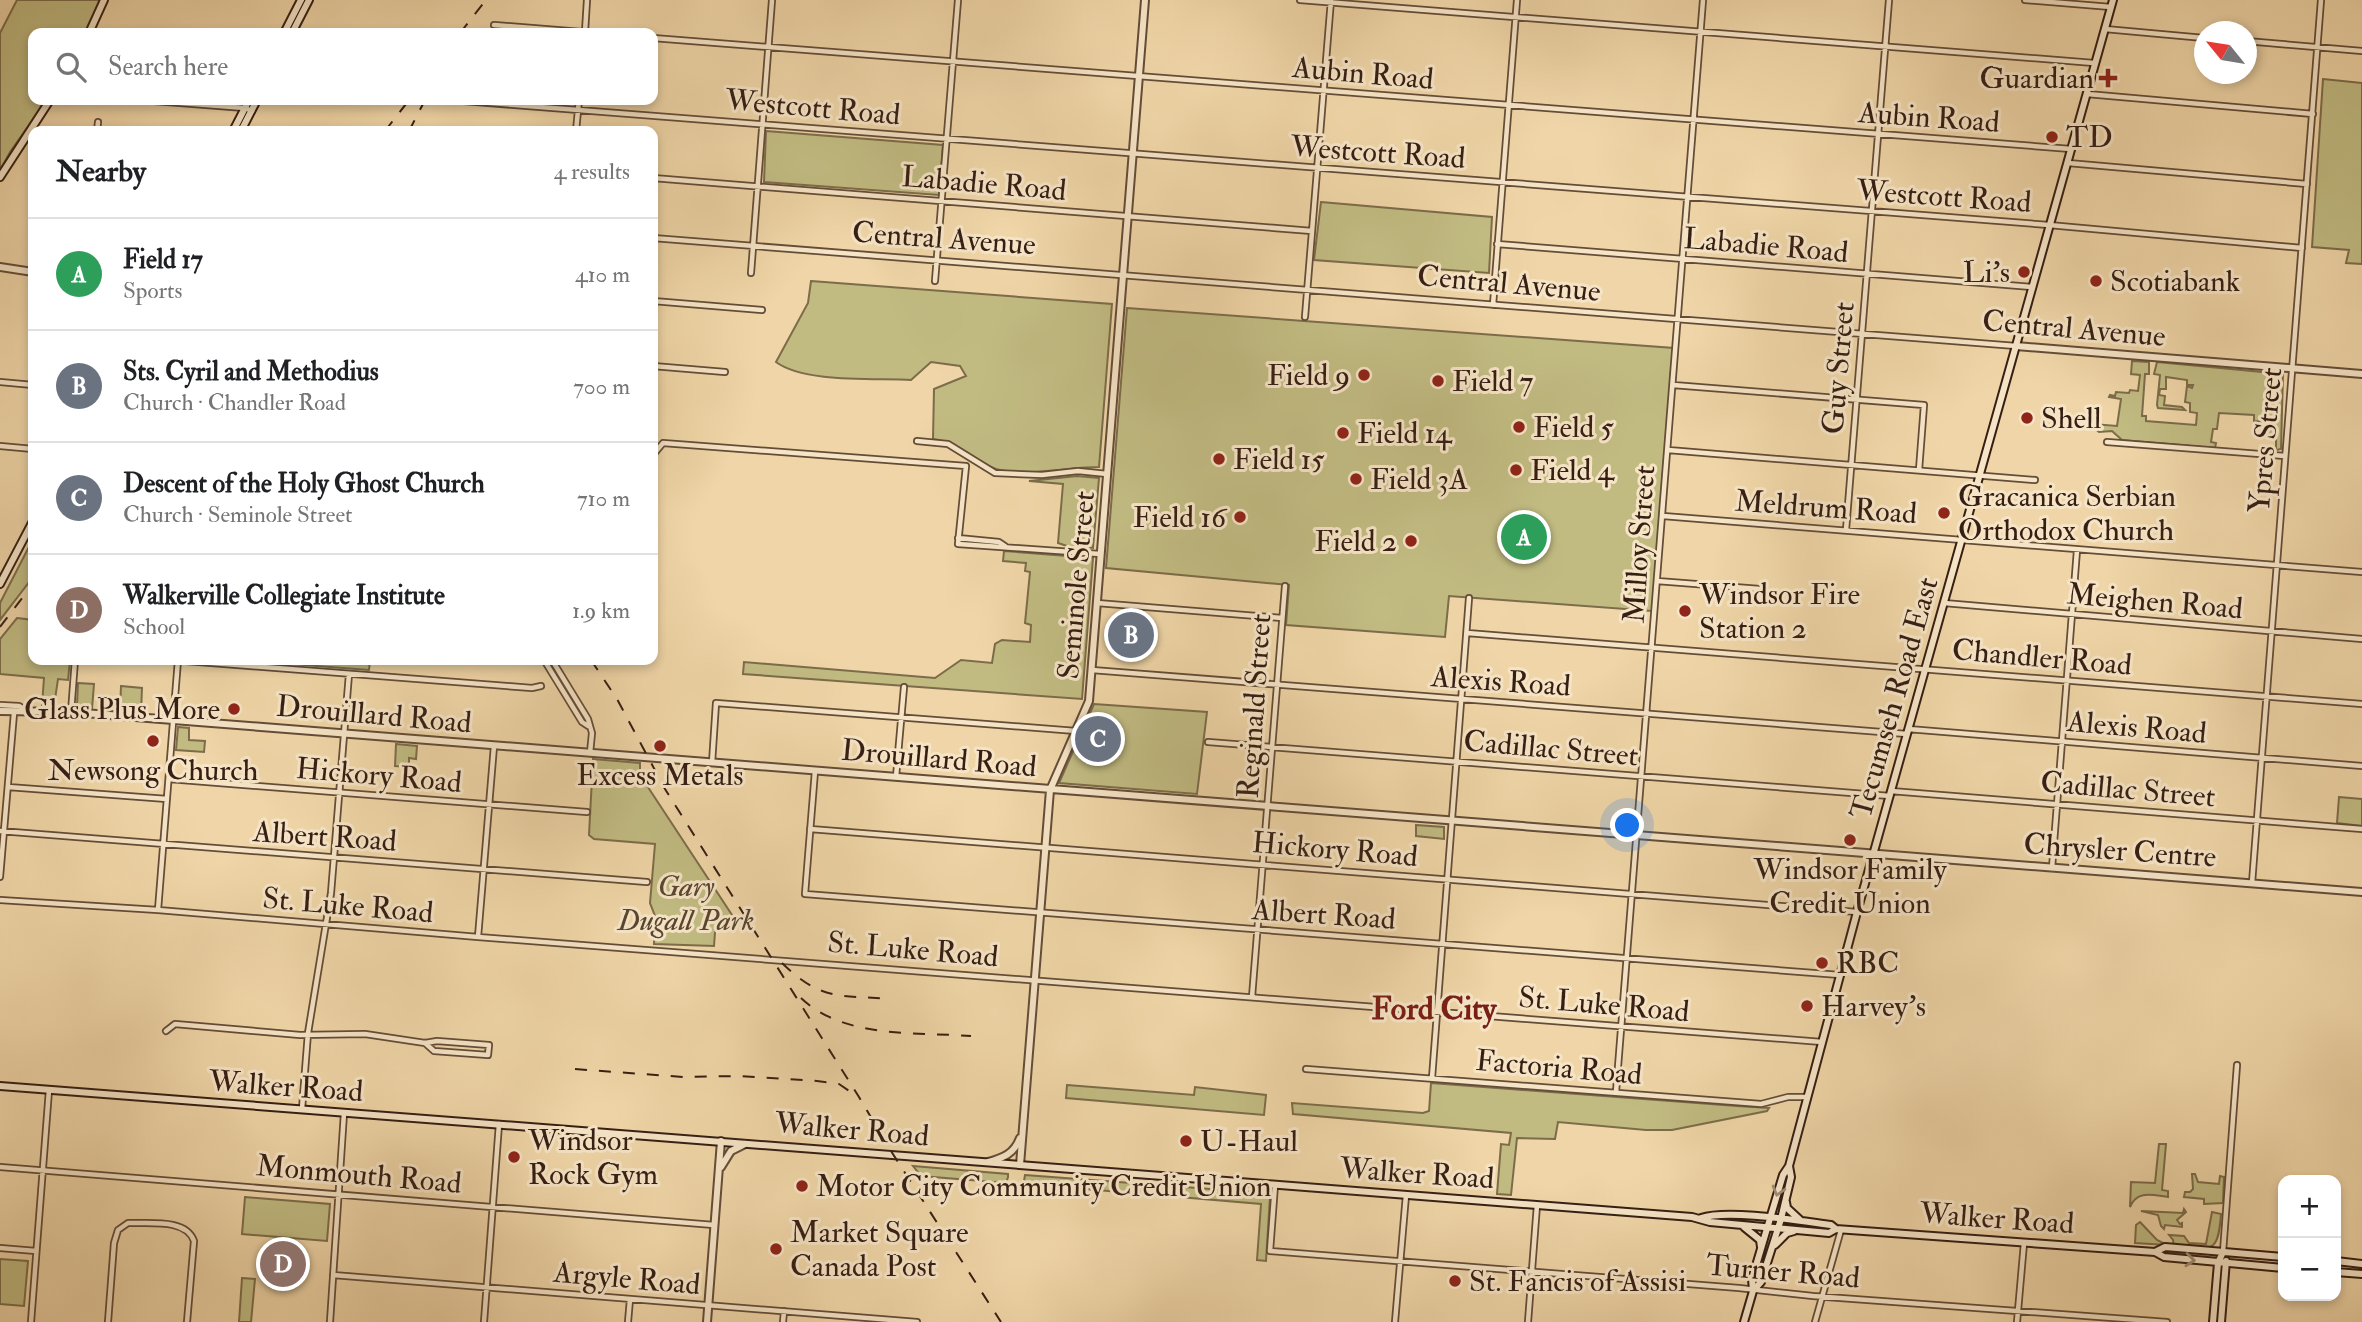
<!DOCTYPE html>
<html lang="en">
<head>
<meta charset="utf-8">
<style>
	body { margin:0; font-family:"IM FELL Double Pica",serif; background:#f2f2f2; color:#202124 }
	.controls { position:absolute; right:21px; bottom:21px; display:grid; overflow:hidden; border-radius:14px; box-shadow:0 4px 10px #0003 }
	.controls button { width:63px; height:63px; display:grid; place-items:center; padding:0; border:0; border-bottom:2px solid #e0e0e0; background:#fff; color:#202124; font:35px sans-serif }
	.compass { position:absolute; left:2194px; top:21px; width:63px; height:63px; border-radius:50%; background:#fff; box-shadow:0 4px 10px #0003; rotate:300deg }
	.you { position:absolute; left:1628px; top:826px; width:24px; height:24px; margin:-18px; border:5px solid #fff; border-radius:50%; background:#1a73e8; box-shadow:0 0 0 10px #1a73e833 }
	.badge { display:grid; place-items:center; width:46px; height:46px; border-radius:50%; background:#8f2418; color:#fff; font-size:23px; font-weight:700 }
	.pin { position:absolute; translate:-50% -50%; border:4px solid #fff; box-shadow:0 2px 7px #0006 }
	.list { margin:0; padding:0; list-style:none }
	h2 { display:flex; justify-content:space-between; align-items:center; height:91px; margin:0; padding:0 28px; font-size:30px }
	h2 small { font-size:23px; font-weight:400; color:#757577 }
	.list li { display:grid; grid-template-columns:46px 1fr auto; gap:21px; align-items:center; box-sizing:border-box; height:112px; padding:0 28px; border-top:2px solid #e0e0e0 }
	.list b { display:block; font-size:26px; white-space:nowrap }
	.list p { margin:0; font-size:23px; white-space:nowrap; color:#757577 }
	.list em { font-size:23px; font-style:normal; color:#757577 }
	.icon { flex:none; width:38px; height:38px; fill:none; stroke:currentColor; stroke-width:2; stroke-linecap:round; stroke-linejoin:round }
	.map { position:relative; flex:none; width:2362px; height:1322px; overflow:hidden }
	.search { position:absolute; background:#fff; box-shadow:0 4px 10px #0003; left:28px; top:28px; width:630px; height:77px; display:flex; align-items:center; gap:18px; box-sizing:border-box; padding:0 24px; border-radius:14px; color:#757577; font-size:26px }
	.panel { position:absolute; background:#fff; box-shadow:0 4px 10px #0003; left:28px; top:126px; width:630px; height:539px; border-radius:14px }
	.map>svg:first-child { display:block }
	.green { fill:#c1bb82; stroke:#7c6c4a; stroke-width:2 }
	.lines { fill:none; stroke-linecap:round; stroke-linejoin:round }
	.minor-casing { stroke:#644c38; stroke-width:8 }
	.tertiary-casing { stroke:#644c38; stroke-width:10 }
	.secondary-casing { stroke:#361e13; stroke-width:10 }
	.minor { stroke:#f5e4c6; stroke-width:4.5 }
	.tertiary { stroke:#f5e4c6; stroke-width:6 }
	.secondary { stroke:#f5e4c6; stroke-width:6 }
	.rail { stroke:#361e13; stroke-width:2; stroke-dasharray:12 12; stroke-linecap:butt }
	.oneway { stroke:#9f8b75 }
	.poi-dot { fill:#8f2418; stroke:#f5e4c6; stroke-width:2.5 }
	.labels { text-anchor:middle; stroke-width:6; stroke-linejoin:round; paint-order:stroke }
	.street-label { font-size:30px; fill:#361e13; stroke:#f5e4c6 }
	.poi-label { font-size:30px; fill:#361e13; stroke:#f5e4c6; text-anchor:start }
	.park-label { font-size:30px; font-style:italic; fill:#59452f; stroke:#f5e4c6 }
	.neighbourhood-label { font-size:32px; font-weight:bold; fill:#7a1f14; stroke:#f5e4c6 }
</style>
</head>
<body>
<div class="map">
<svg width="2362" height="1322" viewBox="0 0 2362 1322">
	<rect width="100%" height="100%" fill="#efd5a7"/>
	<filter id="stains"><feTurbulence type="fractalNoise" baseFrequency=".00286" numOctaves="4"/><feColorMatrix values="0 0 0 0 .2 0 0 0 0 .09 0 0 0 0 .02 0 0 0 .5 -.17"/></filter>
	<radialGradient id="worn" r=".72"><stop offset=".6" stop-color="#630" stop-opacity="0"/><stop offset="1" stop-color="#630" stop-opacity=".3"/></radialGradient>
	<path class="green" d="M17 0H101L85 33H33V100H47L10 152 0 171V33Z
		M2323 79 2362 83V264L2346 263 2349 250 2312 247Z
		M766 131 943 145 939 195 764 182Z
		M1321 202 1492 217 1489 273 1314 260Z
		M811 281 1112 304 1099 467C1069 467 1024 477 996 469 972 461 962 443 933 439L934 389 966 376 960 366 931 362 911 380C875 378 804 383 776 362L808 303Z
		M1127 308 1674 348 1652 611 1449 596 1445 637 1286 625 1289 585 1106 568Z
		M2132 361 2149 362V374H2145L2142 416H2146V421L2196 425 2197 413 2190 412V403L2185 402 2187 386 2192 388 2193 385H2187V380L2166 377V389H2160L2159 395 2165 396 2164 405 2182 407 2185 410 2158 408 2157 405 2160 375 2154 374 2157 362 2283 374 2281 449 2276 450V435H2267V429L2270 427H2267V422L2254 421V415L2219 413 2217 429H2213L2211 442 2216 443 2215 448 2122 440 2112 431 2099 432 2092 426 2093 424 2117 426 2121 399 2109 397 2110 395 2115 396 2116 392 2129 393 2130 390 2138 391 2140 375 2131 374Z
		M1077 476 1099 478 1093 548 1067 546 1058 543 1063 484 1029 481Z
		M33 539V577L0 620V603Z
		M1004 551 1093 558 1082 699 743 674 744 662 935 678 961 660 992 663 995 644 1002 640 1030 642 1031 625 1025 623 1030 572 1025 571 1026 563 1003 561Z
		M17 618 33 620V660H70L68 680 58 679 54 706 42 705 44 678 0 674V639Z
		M237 660H370L369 670Z
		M78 683 94 684 92 709 81 708 77 705Z
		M121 686 142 688 141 713 120 711Z
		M1094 704 1207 712 1197 794 1059 783Z
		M178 727 189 728V740L205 741 204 752 176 750Z
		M396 744 417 746 416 759 409 758V767L395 766Z
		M593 759 640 763V775L736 921 716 919 714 946 654 944 655 916 650 903 655 844 594 839 589 835Z
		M2339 797 2362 799V826L2337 823Z
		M1416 825 1444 827V839L1416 836Z
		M1431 1083 1737 1106 1769 1108 1767 1111 1672 1130H1646L1558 1122 1555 1139 1517 1138 1511 1195 1497 1194 1501 1144 1509 1145 1511 1133 1293 1114 1292 1103 1423 1113 1429 1111Z
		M1067 1085 1194 1095 1195 1087 1266 1095 1264 1115 1066 1098Z
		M2159 1144H2166L2162 1190 2168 1191V1197C2152 1195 2137 1190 2130 1207L2131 1182 2155 1183Z
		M913 1166 1008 1174V1177L1006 1183 921 1176Z
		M2192 1174H2195L2198 1182 2219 1184 2220 1176 2224 1177 2223 1203 2204 1204V1199L2184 1197 2185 1192H2190L2193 1189Z
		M1025 1175 1264 1193 1270 1197 1266 1261 1257 1260 1261 1204 1026 1184 1024 1181Z
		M245 1197 330 1204 327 1241 242 1234Z
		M2184 1209 2186 1212 2177 1220 2180 1224 2182 1223V1227L2165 1225 2164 1229 2161 1226 2158 1215 2141 1211 2183 1213Z
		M2212 1212 2221 1214C2218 1256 2212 1248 2174 1246L2173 1240 2169 1235 2184 1236 2189 1243 2206 1244Z
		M2140 1222 2157 1240 2167 1245 2135 1243 2136 1225Z
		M0 1259 28 1261 24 1306 0 1304Z
		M242 1278 255 1279 251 1322H239Z"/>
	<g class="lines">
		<g class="minor-casing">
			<path id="minor" d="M1300 0 2094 63
				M2025 0 2111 7
				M494 25 594 33
				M2105 29 2204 38
				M585 32 587 0
				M653 38 2071 149
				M2246 41 2362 51
				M2087 94 2313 114
				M451 100 2049 225 2302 248
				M154 101 245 108 252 111
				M97 131 98 122
				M576 131 579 100
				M2068 163 2307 184
				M653 178 1312 231
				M653 238 2016 346
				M1497 244 2032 287
				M751 273 772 0
				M935 281 958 0
				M653 301 762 310
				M1493 305 1517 0
				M1305 317 1331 0
				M653 366 725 372
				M0 382 33 385
				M1673 385 1924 405 1919 470
				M917 441 948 444 995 473 1042 475 1078 471 1107 474
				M2107 442 2285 456
				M0 446 33 449
				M1668 450 2035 480
				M653 455 663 443 966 466 958 544 1100 554
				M1663 516 2362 572
				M1846 530 1889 0
				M958 538 999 542 1005 546
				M1657 581 1760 589
				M1097 603 1282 618
				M1944 603 2362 639
				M1467 633 2362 704
				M173 660 532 688 541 686
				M544 660 582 722 588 726
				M552 660 588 719 592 733 590 753
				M1092 670 1907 734
				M0 705 19 706 26 710
				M71 712 75 660
				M1908 729 2362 766
				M1208 742 1890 796
				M712 763 716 703 1076 731
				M815 771 805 894 1840 975
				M896 777 904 687
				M169 779 587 812
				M8 787 167 799
				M1891 791 2362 829
				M810 829 1857 912
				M0 831 647 882
				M2052 868 2077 550
				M0 877 14 713
				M2252 883 2321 0
				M0 900 158 910 478 937 1822 1042
				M158 910 178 660
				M478 937 494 746
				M1252 997 1285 586
				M166 1031 175 1024 300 1035 365 1034 425 1043 437 1041 489 1045 488 1055 434 1051 425 1043
				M1306 1069 1761 1104 1788 1097H1807
				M1432 1078 1469 598
				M1616 1092 1703 0
				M302 1109 308 1033 331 893 349 674
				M0 1167 714 1225
				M1275 1185 1270 1251 1739 1288 1813 1296 2167 1322
				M0 1248 36 1251
				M2223 1252 2237 1065
				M333 1275 917 1322
				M31 1322 49 1090
				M108 1322 114 1243 118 1230 128 1223C148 1224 186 1218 194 1241L187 1322
				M330 1322 344 1113
				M484 1322 499 1124
				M628 1322 630 1299
				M783 1322 784 1311
				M1395 1322 1406 1195
				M1528 1322 1537 1205
				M1815 1322 1841 1230
				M2017 1322 2024 1243"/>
		</g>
		<g class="tertiary-casing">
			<path id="tertiary" d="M0 267 33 272
				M2016 346 2362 374
				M0 711 71 712 2362 892
				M988 1162C1003 1158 1014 1154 1020 1138
				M1020 1165 1050 790 1089 701 1145 0
				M721 1167 731 1151 745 1144
				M707 1322 721 1141"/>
		</g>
		<g class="secondary-casing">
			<path id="secondary" d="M89 33 104 0
				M284 33 301 0
				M292 33 309 0
				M233 131 249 100
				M241 131 257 100
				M0 177 50 100
				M0 584 33 521
				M0 1086 1692 1217 1710 1222 1829 1233 1836 1229 2155 1252 2164 1257 2283 1268
				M1786 1202 1787 1208 1800 1220
				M1701 1218C1728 1209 1800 1221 1831 1225L1836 1229
				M1744 1227 1760 1240 1761 1247
				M1775 1245 1787 1233 1794 1231
				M2155 1252 2165 1247 2283 1257
				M2336 1261 2362 1264
				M2336 1272 2362 1274
				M1753 1291 1761 1282 1781 1219 1791 1177 1789 1166
				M1744 1322 1753 1291 1752 1279 1783 1175 1789 1166 1857 912 2113 0
				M2213 1322 2218 1263 2223 1252
				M2221 1322 2226 1261"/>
		</g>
		<use href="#minor" class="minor"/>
		<use href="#tertiary" class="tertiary"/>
		<use href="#secondary" class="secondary"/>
		<path class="rail" d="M460 33 486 0
			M385 131 409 100
			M409 131 425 100
			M0 627 33 584
			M591 660 617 699 665 789 859 1097 889 1148 1001 1322
			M782 963C821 1001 839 995 891 999
			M801 998C844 1039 916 1032 971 1036
			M575 1069 683 1077 739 1076 817 1081 839 1084 855 1095"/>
	</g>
	<defs><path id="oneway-chevron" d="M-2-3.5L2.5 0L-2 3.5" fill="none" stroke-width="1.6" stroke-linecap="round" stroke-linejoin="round" transform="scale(1.75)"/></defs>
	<g class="oneway">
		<use href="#oneway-chevron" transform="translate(1778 1191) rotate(106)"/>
		<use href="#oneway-chevron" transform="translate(2190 1260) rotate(6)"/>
	</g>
	<g class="poi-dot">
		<path d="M2104.5 67.5h7v7h7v7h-7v7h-7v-7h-7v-7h7z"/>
		<circle cx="2052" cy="137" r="7"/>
		<circle cx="2024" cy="272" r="7"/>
		<circle cx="2096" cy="281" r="7"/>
		<circle cx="1364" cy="375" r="7"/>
		<circle cx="1438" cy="381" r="7"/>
		<circle cx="2027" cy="418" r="7"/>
		<circle cx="1519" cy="427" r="7"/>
		<circle cx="1343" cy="433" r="7"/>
		<circle cx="1219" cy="459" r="7"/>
		<circle cx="1516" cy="470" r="7"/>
		<circle cx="1356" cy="479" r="7"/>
		<circle cx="1944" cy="513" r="7"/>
		<circle cx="1240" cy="517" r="7"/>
		<circle cx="1411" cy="541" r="7"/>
		<circle cx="1685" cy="611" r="7"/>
		<circle cx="234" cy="709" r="7"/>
		<circle cx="153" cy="741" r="7"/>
		<circle cx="660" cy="746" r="7"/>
		<circle cx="1850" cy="840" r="7"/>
		<circle cx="1822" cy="963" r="7"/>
		<circle cx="1807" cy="1006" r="7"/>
		<circle cx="1186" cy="1141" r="7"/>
		<circle cx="514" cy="1157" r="7"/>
		<circle cx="802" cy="1186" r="7"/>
		<circle cx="776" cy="1249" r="7"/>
		<circle cx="1455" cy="1281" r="7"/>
	</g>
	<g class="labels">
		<g class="street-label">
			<text transform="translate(1363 73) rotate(5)" y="10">Aubin Road</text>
			<text transform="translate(813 107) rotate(5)" y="10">Westcott Road</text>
			<text transform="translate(1929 117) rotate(4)" y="10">Aubin Road</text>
			<text transform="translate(1378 152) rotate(4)" y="10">Westcott Road</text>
			<text transform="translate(984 183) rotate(5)" y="10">Labadie Road</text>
			<text transform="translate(1944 196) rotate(4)" y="10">Westcott Road</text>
			<text transform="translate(944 238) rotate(4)" y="10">Central Avenue</text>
			<text transform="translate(1766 245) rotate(5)" y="10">Labadie Road</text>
			<text transform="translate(1509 283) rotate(5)" y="10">Central Avenue</text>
			<text transform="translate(2074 328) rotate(5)" y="10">Central Avenue</text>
			<text transform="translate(1838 368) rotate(-85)" y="10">Guy Street</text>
			<text transform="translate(2265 440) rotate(-85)" y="10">Ypres Street</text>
			<text transform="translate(1826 507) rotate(4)" y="10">Meldrum Road</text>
			<text transform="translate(1639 544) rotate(-86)" y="10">Milloy Street</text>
			<text transform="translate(1076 585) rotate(-85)" y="10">Seminole Street</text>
			<text transform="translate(2155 601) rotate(5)" y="10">Meighen Road</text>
			<text transform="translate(2042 657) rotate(5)" y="10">Chandler Road</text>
			<text transform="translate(1501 681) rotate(4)" y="10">Alexis Road</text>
			<text transform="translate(1894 698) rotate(-74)" y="10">Tecumseh Road East</text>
			<text transform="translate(1254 706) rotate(-86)" y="10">Reginald Street</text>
			<text transform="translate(374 714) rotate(5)" y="10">Drouillard Road</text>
			<text transform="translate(2137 727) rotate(5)" y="10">Alexis Road</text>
			<text transform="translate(1551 748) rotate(5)" y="10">Cadillac Street</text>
			<text transform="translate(939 758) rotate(5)" y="10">Drouillard Road</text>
			<text transform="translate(379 775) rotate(5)" y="10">Hickory Road</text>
			<text transform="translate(2128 789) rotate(5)" y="10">Cadillac Street</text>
			<text transform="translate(325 836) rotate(4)" y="10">Albert Road</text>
			<text transform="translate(1335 849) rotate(5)" y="10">Hickory Road</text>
			<text transform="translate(2120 850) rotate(4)" y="10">Chrysler Centre</text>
			<text transform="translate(348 905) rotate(5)" y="10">St. Luke Road</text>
			<text transform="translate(1324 914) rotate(4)" y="10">Albert Road</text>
			<text transform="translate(913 949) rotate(5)" y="10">St. Luke Road</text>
			<text transform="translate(1604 1004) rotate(5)" y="10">St. Luke Road</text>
			<text transform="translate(1559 1067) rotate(5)" y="10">Factoria Road</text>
			<text transform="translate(286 1086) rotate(4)" y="10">Walker Road</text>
			<text transform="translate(852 1129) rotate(5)" y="10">Walker Road</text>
			<text transform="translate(1417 1173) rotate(4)" y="10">Walker Road</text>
			<text transform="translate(359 1174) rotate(5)" y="10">Monmouth Road</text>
			<text transform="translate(1997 1218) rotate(4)" y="10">Walker Road</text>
			<text transform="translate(1783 1271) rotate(5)" y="10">Turner Road</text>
			<text transform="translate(627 1278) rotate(5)" y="10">Argyle Road</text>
		</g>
		<g class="poi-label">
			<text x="2094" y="88" text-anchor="end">Guardian</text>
			<text x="2066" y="147">TD</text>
			<text x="2010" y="282" text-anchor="end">Li's</text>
			<text x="2110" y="291">Scotiabank</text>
			<text x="1350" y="385" text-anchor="end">Field 9</text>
			<text x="1452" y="391">Field 7</text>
			<text x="2041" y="428">Shell</text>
			<text x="1533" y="437">Field 5</text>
			<text x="1357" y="443">Field 14</text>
			<text x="1233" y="469">Field 15</text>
			<text x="1530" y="480">Field 4</text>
			<text x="1370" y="489">Field 3A</text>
			<text x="1958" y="506">Gracanica Serbian<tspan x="1958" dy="34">Orthodox Church</tspan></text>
			<text x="1226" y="527" text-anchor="end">Field 16</text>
			<text x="1397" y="551" text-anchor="end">Field 2</text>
			<text x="1699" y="604">Windsor Fire<tspan x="1699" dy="34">Station 2</tspan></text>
			<text x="220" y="719" text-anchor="end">Glass Plus More</text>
			<text x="153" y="780" text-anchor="middle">Newsong Church</text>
			<text x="660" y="785" text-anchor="middle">Excess Metals</text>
			<text x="1850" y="879" text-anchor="middle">Windsor Family<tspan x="1850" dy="34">Credit Union</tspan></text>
			<text x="1836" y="973">RBC</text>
			<text x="1821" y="1016">Harvey's</text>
			<text x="528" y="1150">Windsor<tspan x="528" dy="34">Rock Gym</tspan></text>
			<text x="1200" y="1151">U-Haul</text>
			<text x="816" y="1196">Motor City Community Credit Union</text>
			<text x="790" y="1242">Market Square<tspan x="790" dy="34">Canada Post</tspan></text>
			<text x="1469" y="1291">St. Fancis of Assisi</text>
		</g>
		<g class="park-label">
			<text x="686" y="896">Gary<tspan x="686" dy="34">Dugall Park</tspan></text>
		</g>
		<g class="neighbourhood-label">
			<text x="1434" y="1019">Ford City</text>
		</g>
	</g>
	<rect width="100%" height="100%" filter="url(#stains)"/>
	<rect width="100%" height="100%" fill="url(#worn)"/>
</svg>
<div class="controls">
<button>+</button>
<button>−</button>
</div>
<svg class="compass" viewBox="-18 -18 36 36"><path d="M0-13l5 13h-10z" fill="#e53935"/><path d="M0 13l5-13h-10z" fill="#757577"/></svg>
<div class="you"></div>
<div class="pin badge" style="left:1524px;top:537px;background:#2e9e5b">A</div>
<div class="pin badge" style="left:1131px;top:635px;background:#6b7280">B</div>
<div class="pin badge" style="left:1098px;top:739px;background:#6b7280">C</div>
<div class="pin badge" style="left:283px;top:1264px;background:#8d6e63">D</div>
<div class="search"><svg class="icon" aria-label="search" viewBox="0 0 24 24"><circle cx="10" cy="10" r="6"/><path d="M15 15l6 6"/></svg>Search here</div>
<section class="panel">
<h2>Nearby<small>4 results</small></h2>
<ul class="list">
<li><span class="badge" style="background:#2e9e5b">A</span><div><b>Field 17</b><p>Sports</p></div><em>410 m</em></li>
<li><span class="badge" style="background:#6b7280">B</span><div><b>Sts. Cyril and Methodius</b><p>Church · Chandler Road</p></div><em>700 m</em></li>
<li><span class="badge" style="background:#6b7280">C</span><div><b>Descent of the Holy Ghost Church</b><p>Church · Seminole Street</p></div><em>710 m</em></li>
<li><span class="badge" style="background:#8d6e63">D</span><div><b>Walkerville Collegiate Institute</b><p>School</p></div><em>1.9 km</em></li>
</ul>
</section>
</div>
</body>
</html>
